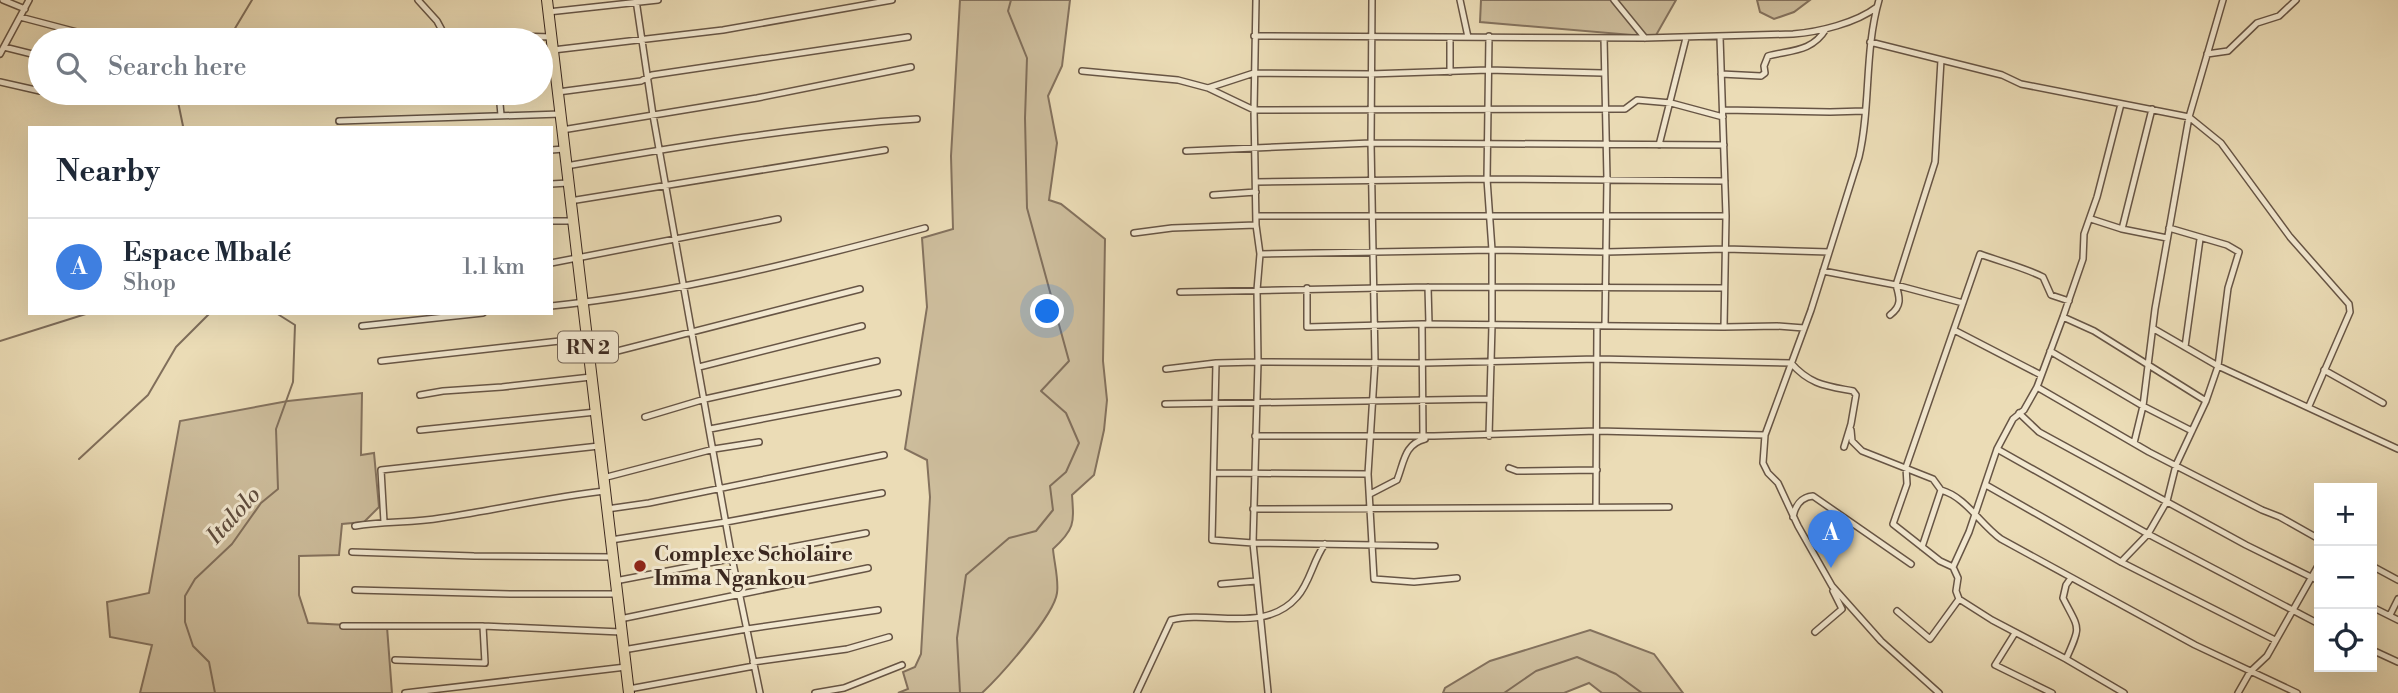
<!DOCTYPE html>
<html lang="en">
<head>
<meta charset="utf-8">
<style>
	body { margin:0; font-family:"Libre Bodoni",serif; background:#f2f2f3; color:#1f2937 }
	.controls { position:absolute; right:21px; bottom:21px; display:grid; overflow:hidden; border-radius:0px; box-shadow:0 7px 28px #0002 }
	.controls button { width:63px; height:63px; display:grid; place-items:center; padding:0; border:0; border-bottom:2px solid #e0e1e3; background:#fff; color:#1f2937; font:35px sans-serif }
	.you { position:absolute; left:1048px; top:312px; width:24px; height:24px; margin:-18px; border:5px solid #fff; border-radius:50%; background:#1a73e8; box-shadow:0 0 0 10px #1a73e833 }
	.badge { display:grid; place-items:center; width:46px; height:46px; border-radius:50%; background:#8f2418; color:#fff; font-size:23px; font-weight:700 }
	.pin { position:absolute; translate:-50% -58px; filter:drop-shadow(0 2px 4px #0008) }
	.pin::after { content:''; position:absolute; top:37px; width:24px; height:21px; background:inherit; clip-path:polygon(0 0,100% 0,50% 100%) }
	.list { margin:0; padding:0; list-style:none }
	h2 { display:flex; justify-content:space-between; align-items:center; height:91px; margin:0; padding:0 28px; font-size:30px }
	h2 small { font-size:23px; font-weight:400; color:#747a83 }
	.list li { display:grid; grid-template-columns:46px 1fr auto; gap:21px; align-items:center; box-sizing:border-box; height:98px; padding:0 28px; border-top:2px solid #e0e1e3 }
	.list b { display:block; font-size:26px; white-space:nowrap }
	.list p { margin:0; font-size:23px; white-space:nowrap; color:#747a83 }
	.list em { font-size:23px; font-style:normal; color:#747a83 }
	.icon { flex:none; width:38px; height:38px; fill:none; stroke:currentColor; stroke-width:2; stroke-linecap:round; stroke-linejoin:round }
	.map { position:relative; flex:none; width:2398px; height:693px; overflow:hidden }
	.search { position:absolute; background:#fff; box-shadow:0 7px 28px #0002; left:28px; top:28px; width:525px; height:77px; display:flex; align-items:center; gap:18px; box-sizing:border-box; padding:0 24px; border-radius:38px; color:#747a83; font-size:26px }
	.panel { position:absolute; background:#fff; box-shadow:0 7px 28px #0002; left:28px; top:126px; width:525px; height:189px; border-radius:0px }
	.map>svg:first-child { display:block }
	.green { fill:#cdbd9c; stroke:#84725e; stroke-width:2 }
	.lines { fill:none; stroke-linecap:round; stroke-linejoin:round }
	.stream { stroke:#816f5b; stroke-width:2 }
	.street-casing { stroke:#675545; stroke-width:8 }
	.highway-casing { stroke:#3b281f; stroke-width:12 }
	.street { stroke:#f2e8d0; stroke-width:5 }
	.highway { stroke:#ebdcb6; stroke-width:10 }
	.poi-dot { fill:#8f2418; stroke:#f2e8d0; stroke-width:2.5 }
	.labels { text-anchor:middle; stroke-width:6; stroke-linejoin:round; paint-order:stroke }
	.shield { fill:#f2e8d0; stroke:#726254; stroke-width:2 }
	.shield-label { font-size:19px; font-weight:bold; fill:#3b281f }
	.poi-label { font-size:21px; font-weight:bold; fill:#3b281f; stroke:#f2e8d0; text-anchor:start }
	.water-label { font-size:23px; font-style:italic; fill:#5e4c3d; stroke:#f2e8d0 }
</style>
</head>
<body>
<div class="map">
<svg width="2398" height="693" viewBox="0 0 2398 693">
	<rect width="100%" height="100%" fill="#ebdcb6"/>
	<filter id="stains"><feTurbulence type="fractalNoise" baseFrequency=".00286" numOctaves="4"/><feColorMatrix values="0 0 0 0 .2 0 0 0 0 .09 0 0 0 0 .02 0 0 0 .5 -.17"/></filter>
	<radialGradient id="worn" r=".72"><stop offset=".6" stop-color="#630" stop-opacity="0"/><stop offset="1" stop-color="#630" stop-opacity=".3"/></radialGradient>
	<path class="green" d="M960 0H1070L1062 66 1048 96 1057 143 1049 200 1061 204 1105 239 1103 361 1107 400 1104 430 1094 475 1072 495C1074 523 1075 529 1053 549 1054 562 1059 580 1057 593 1054 616 1000 676 982 693H898L908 689 903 672 915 667 921 654 930 497 927 460 905 449 927 307 922 238 953 229 951 156Z
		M1481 0H1676L1655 37 1480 22Z
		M1757 0H1810L1794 12 1774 19 1760 12Z
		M362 393 361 455 374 453 379 507 364 522 342 524 339 555 299 556V595L308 623 387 627 392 693H140L152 645 110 637 107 602 149 593 180 421 288 401Z
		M1590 630 1654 654 1683 693H1602L1589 683 1564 693H1443L1445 688 1490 661Z"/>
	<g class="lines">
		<path class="stream" d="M228 40 252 0
			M181 128 183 126 177 97 186 93
			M0 341 89 313
			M79 459 148 395 176 347 210 313
			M215 693 209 662 193 646 185 622V596L195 579 232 544 261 503 278 489 276 429 293 382 295 325 276 313
			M960 693 957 638 966 575 1009 538 1036 531 1053 510 1050 486 1066 472 1079 443 1066 413 1041 391 1069 361 1027 208 1025 118 1027 58 1008 11 1011 0
			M1504 693 1536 671 1577 657 1616 674 1642 693"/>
		<g class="street-casing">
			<path id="street" d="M3 0 25 9
				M418 0 437 21 444 34
				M636 0 653 115 732 558 760 693
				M1256 0 1254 110 1256 225 1260 254 1257 290 1258 362 1253 543 1268 692
				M1372 0 1371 143 1375 362 1368 474 1374 579 1414 582 1457 578
				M1460 0 1468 37
				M1614 0 1645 38
				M1879 0C1864 52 1871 106 1859 157L1811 310 1765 435 1763 463 1768 473 1778 483 1798 526 1832 586 1881 641 1939 693
				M548 12 658 0
				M20 17 77 32
				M1254 36 1645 38 1793 34C1819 32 1856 23 1877 7
				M1720 37 1726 216 1724 327 1777 326 1804 328
				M332 38 444 34 552 37
				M1604 38 1607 179 1605 326
				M1870 42 2002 75 2021 84 2189 117 2221 143 2290 237 2349 304 2350 312 2309 406
				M4 47 40 56
				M553 50 723 30 892 0
				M0 54 29 0
				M2207 54 2228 51 2257 23 2279 16 2296 0
				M1082 71 1178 80 1208 88 1254 110 1625 109 1637 100 1671 103 1723 117
				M1450 72V38
				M1721 74 1761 76 1765 73 1764 66 1768 56C1791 50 1812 52 1826 29
				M0 82 40 91
				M1208 88 1254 73 1370 74 1488 70 1603 73
				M558 92 641 81 652 75 908 37
				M499 93 501 115
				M2121 104 2097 197 2084 234 2083 259 2063 317 2037 387 2024 410 2013 419 1997 449 1969 532 1953 567 1958 578 1956 591 1959 599 1992 620 2066 659 2124 693
				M1723 110 1830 112 1864 111
				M339 121 561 114
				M562 130 757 98 911 67
				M1659 145 1686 38
				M551 150 564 149
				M1186 151 1371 143 1724 145
				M566 166C683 146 799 126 917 119
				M1256 182 1487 179 1725 181
				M551 184 568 183
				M1213 195 1256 192
				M570 201 885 150
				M1256 216H1726
				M2091 219 2122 229 2167 238
				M551 221H573
				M2122 229 2152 109
				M1134 233 1172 228 1256 225
				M1260 254 1492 250 1606 252 1725 249 1829 252
				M551 263 778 219
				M1823 271 1896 285 1963 303
				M1428 287 1429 324
				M1307 288V327L1422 324 1724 327
				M1180 292 1428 287 1724 288
				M551 306C678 293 802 261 925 228
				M1890 315C1902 306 1900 298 1896 285L1935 162 1941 60
				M2063 317 2094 331 2206 401
				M1422 324 1423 436
				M362 326 483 313
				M2154 329 2218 366 2398 449
				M1954 330 2041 375
				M2185 347 2200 239
				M2050 351 2143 406 2192 431
				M590 358 860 289
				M381 361 587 338
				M1216 363 1212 540 1253 543 1435 546
				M699 367 862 326
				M1166 369 1216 363 1258 362 1424 363 1597 359 1791 363C1810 385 1827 386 1853 391L1856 395 1851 424 1844 447
				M2324 370 2383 403
				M2037 387 2149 452 2262 510 2280 517 2319 539
				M420 395 443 391 502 387 591 377
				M1165 404 1490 399
				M2019 413 2039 432 2246 545 2319 581
				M645 417 705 399 877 361
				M710 429 898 393
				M420 430 596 412
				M1851 430 1852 441 1862 451 1933 479 1941 490 1922 547
				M1255 436H1434L1597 431 1765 435
				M1489 436 1492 325V250L1487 179 1489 36
				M2134 443 2143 406 2155 309 2189 117 2223 0
				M1997 449 2148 534 2319 624
				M1509 468 1517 471 1597 470
				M1214 473 1368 474
				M603 478 714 449 759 442
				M1986 485 2121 562 2275 640
				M1941 490C1966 497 1980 524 2001 539L2195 645 2297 693
				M1370 494 1397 480C1404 463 1404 444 1425 439
				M1596 507 1597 326
				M607 509 649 503 884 455
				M1253 509 1669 507
				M1793 517C1795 506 1801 497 1813 496L1911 564
				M384 522 381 470 599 446
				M355 526C384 521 412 523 441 518 496 510 550 497 605 491
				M611 540 726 522 882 493
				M352 552 474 556 612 557
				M2121 562 2148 534 2167 501 2176 465 2206 401 2218 366 2228 288 2239 252 2227 245 2169 228
				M2372 566 2398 580
				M1953 567 1940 561 1893 524 1907 484 1906 467 1980 254C2001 262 2023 267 2043 277L2051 295 2069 301
				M615 581 866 533
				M1221 584 1256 581
				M355 590 512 594H616
				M2372 607 2398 620
				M1897 611 1930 639 1959 599
				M2390 615 2398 599
				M620 619 868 568
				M343 626H483L621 632
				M1815 632 1842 609 1833 591
				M2015 633 1995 665 2052 693
				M623 650 747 629 878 610
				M2372 650 2398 662
				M2066 659C2082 624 2079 630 2063 598L2066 585 2071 578
				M395 660 485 663 483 626
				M753 662 847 649 889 637
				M629 689 754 666
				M405 693 626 667
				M815 693 844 688 902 665
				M1137 693 1171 620C1211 610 1265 634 1297 597 1310 583 1313 560 1325 544
				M2238 693 2250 672 2267 656 2319 564"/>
		</g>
		<g class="highway-casing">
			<path id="highway" d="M547 0 629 693"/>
		</g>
		<use href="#street" class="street"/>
		<use href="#highway" class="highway"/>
	</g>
	<circle class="poi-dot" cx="640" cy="566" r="7"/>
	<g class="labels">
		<rect class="shield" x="558" y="331.5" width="60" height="31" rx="5"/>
		<g class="shield-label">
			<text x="588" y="354">RN 2</text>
		</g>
		<g class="poi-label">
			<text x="654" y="561">Complexe Scholaire<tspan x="654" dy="24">Imma Ngankou</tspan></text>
		</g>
		<g class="water-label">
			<text transform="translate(233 515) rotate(-48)" y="8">Italolo</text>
		</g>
	</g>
	<rect width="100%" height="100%" filter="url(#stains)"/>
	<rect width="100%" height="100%" fill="url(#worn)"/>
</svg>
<div class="controls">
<button>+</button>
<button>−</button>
<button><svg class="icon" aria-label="locate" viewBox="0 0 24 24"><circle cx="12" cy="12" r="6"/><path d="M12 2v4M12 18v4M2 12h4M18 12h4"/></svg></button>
</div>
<div class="you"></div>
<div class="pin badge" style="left:1831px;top:568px;background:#3f7fe0">A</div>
<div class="search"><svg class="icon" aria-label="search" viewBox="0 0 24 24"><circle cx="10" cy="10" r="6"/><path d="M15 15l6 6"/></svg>Search here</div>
<section class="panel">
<h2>Nearby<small></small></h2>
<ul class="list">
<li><span class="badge" style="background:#3f7fe0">A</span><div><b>Espace Mbalé</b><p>Shop</p></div><em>1.1 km</em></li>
</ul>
</section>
</div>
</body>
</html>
